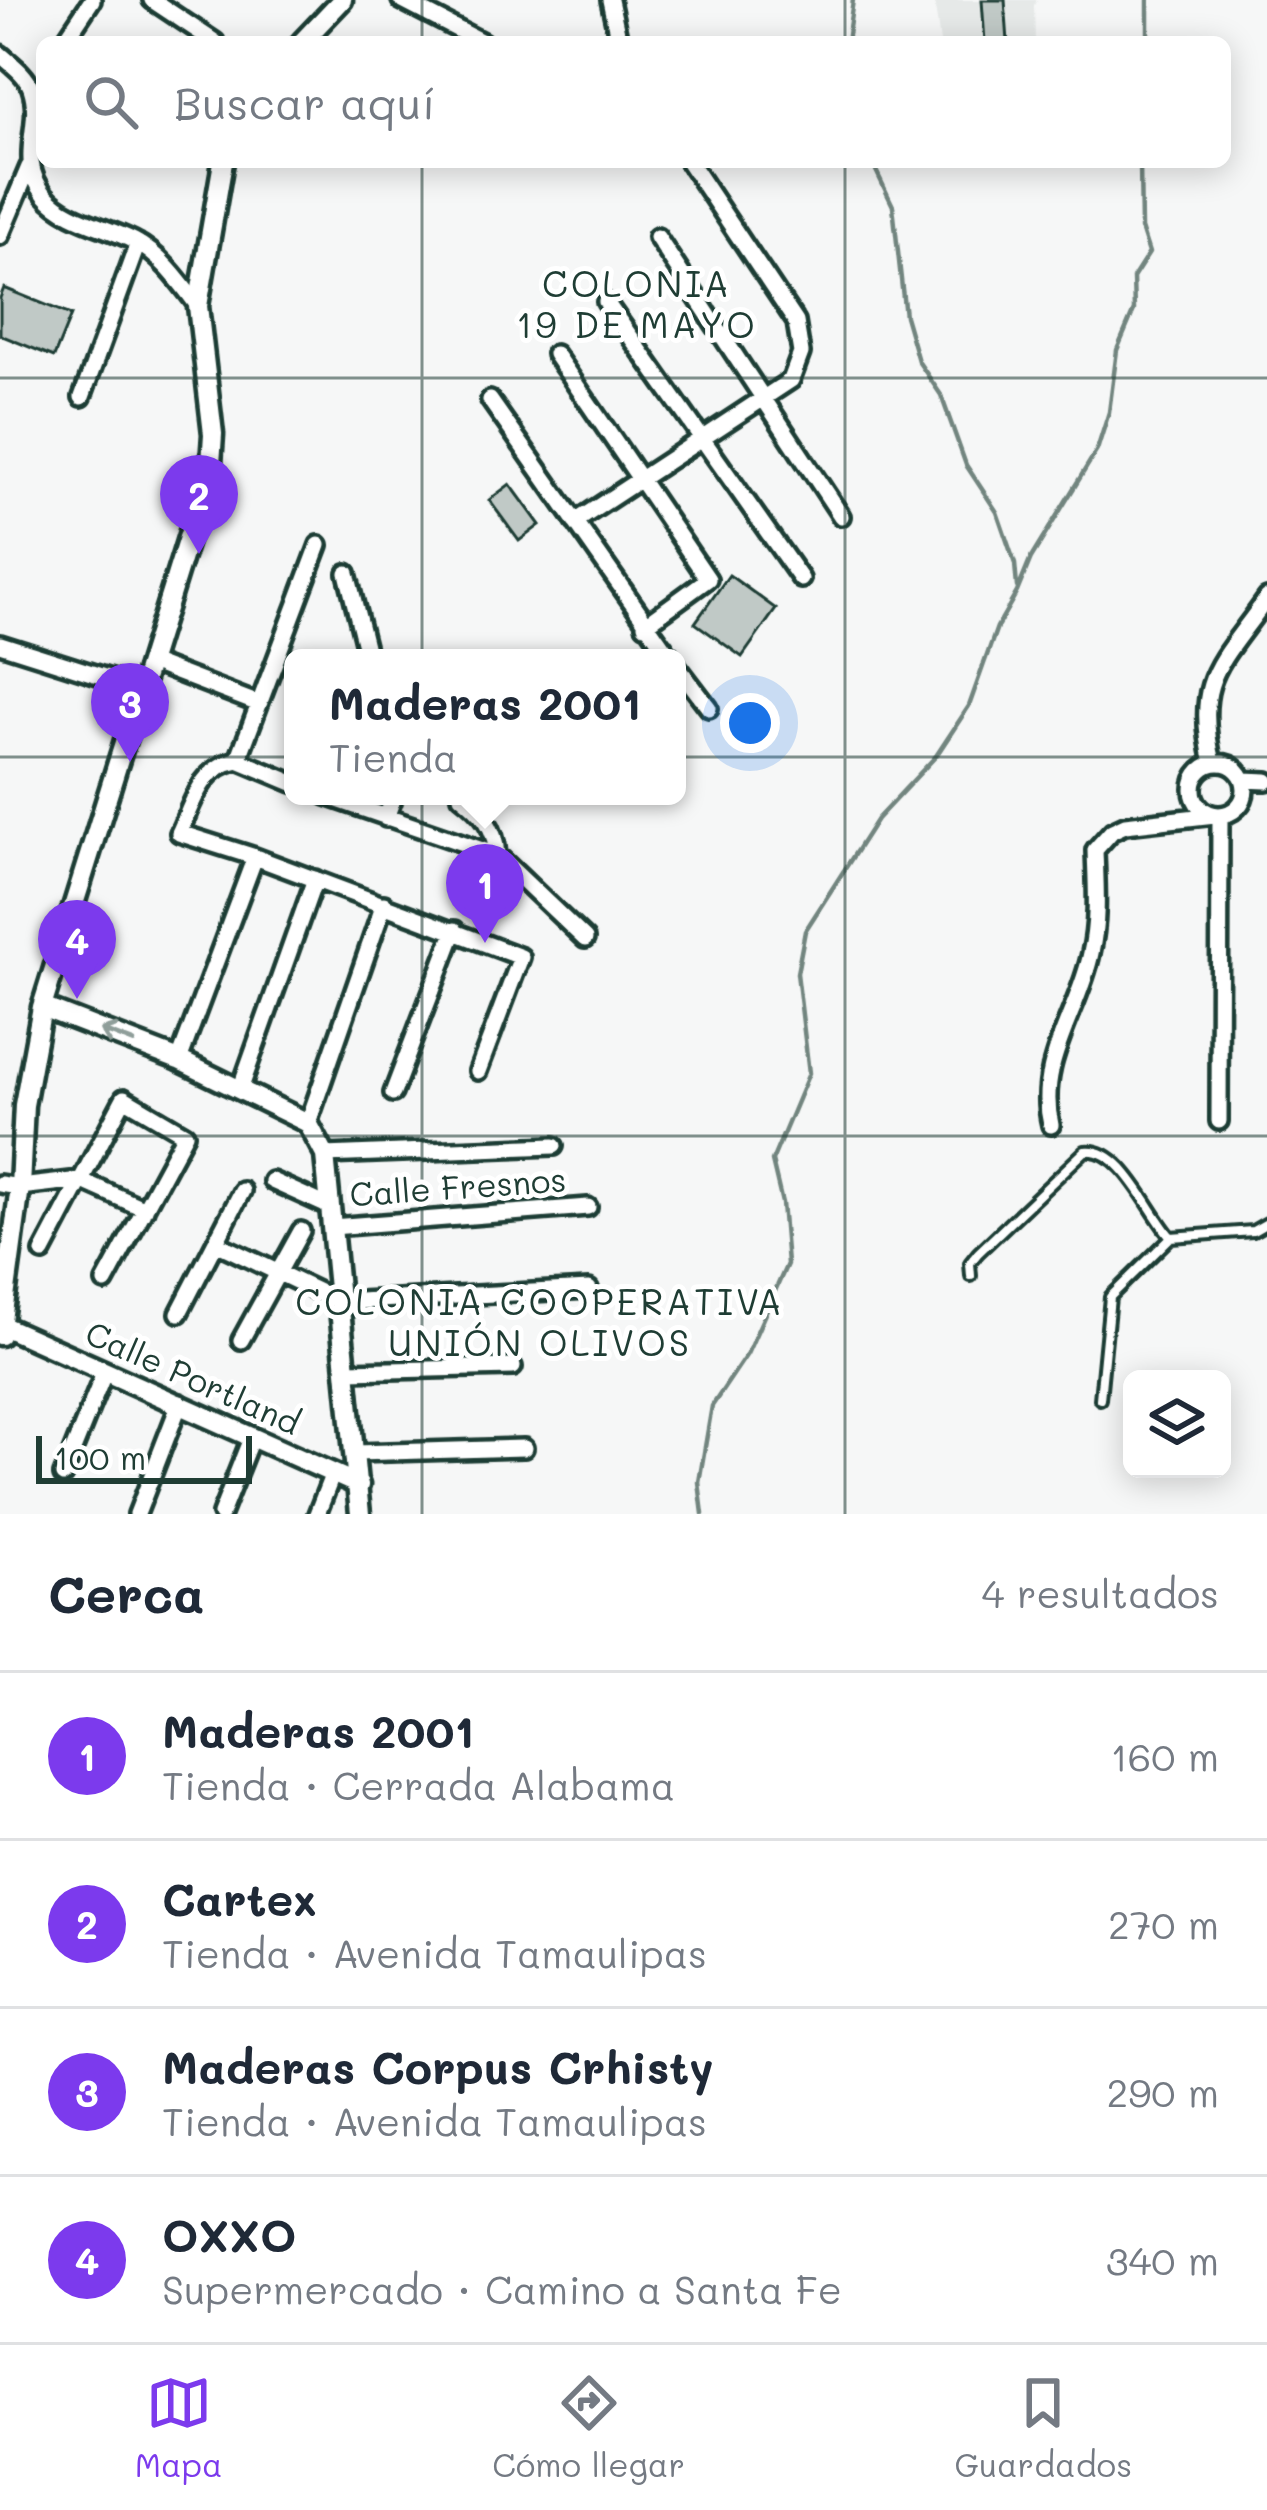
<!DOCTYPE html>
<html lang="es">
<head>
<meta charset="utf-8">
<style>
	body { margin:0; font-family:Mali,sans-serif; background:#f2f2f3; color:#1f2937 }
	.controls { position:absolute; right:36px; bottom:36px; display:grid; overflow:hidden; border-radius:18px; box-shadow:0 6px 30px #0003 }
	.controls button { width:108px; height:108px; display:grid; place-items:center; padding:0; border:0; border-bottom:3px solid #e0e1e3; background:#fff; color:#1f2937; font:60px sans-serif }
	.scale { position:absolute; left:36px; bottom:30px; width:216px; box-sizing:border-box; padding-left:12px; border:6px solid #1f3d34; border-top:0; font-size:33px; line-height:42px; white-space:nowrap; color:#1f3d34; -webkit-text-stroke:9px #fff; paint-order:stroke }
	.you { position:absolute; left:750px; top:723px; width:42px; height:42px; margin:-30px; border:9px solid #fff; border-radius:50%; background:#1a73e8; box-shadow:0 0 0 18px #1a73e833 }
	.badge { display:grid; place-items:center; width:78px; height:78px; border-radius:50%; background:#7c3aed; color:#fff; font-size:39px; font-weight:700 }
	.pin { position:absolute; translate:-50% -99px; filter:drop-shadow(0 3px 6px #0008) }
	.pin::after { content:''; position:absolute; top:63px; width:42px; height:36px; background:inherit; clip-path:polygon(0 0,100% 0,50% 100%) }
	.popup { position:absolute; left:284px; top:649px; width:402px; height:156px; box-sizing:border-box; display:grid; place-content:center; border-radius:18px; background:#fff; filter:drop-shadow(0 3px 9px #0005); font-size:39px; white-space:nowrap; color:#747a83 }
	.popup b { font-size:45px; color:#1f2937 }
	.popup::after { content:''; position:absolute; left:50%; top:100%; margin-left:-24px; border:24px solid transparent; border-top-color:#fff }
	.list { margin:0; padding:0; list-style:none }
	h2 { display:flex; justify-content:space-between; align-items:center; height:156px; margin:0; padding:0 48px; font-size:51px }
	h2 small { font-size:39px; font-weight:400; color:#747a83 }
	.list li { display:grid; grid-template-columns:78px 1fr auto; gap:36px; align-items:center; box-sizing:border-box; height:168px; padding:0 48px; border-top:3px solid #e0e1e3 }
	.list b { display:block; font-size:45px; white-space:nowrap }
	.list p { margin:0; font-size:39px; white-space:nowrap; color:#747a83 }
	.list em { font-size:39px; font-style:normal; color:#747a83 }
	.icon { flex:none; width:66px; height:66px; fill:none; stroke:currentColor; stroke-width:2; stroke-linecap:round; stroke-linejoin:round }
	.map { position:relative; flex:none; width:1267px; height:1514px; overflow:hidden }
	.search { position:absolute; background:#fff; box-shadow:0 6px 30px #0003; left:36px; right:36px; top:36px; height:132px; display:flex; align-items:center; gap:30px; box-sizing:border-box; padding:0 42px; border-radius:18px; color:#747a83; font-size:45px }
	.sheet { height:828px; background:#fff }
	nav { display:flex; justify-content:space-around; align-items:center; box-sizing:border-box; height:168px; border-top:3px solid #e0e1e3; background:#fff; font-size:33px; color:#747a83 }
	nav a { display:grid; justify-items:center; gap:6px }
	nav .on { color:#7c3aed }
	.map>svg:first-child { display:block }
	.built { fill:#e6e9e8 }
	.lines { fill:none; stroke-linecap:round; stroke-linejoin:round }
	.stream { stroke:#72857f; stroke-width:4.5 }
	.building { fill:#c0c9c6; stroke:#1f3d34; stroke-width:3 }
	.service-casing { stroke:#1f3d34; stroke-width:16 }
	.minor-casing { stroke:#1f3d34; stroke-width:24 }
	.tertiary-casing { stroke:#1f3d34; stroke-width:27 }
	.service { stroke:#fff; stroke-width:8 }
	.minor { stroke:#fff; stroke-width:15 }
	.tertiary { stroke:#fff; stroke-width:18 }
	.oneway { stroke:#8f9e9a }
	.grid { fill:none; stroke:#1f3d34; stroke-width:3; stroke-opacity:0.55 }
	.labels { text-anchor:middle; stroke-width:10; stroke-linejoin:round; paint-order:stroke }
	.street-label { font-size:33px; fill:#1f3d34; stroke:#fff }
	.neighbourhood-label { font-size:36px; letter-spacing:3px; fill:#1f3d34; stroke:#fff }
</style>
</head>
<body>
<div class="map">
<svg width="1267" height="1514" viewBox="0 0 1267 1514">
	<rect width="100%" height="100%" fill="#f6f7f7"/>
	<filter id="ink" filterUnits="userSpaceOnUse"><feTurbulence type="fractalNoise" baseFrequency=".00833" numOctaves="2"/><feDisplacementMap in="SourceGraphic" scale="24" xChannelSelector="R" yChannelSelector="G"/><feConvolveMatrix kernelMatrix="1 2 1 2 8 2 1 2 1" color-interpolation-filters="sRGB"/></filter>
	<g filter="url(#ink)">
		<path class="built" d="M934 0H1037L1034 5 1035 42H940Z"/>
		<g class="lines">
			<path class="stream" d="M1148 0V42
				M847 42 853 0
				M872 162 893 206 905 316 918 361 941 395 966 465 997 512 1015 564 1017 587
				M703 1514 699 1482 712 1406 747 1354 787 1264 782 1203 772 1161 809 1073 797 973 805 931 877 819 936 756 969 706 997 627 1017 592 1031 558 1097 450 1109 412 1117 350 1134 310 1133 278 1149 253 1141 228 1140 162"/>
		</g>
		<path class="building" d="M982 0H1005L1008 42H985Z
			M4 288 71 315 54 357 0 335V298Z
			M510 484 540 525 519 541 489 500Z
			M729 575 776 609 742 657 695 623Z"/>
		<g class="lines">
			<g class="service-casing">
				<path id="service" d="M971 1276 970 1263 978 1253 1085 1151C1122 1146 1148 1211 1171 1237L1253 1231 1267 1223
					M1100 1399 1110 1297 1171 1237"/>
			</g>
			<g class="minor-casing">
				<path id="minor" d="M152 0 215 42
					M401 0 482 42
					M610 0 619 42
					M64 42 92 0
					M0 54C11 64 26 74 31 88 44 126 15 158 45 195 66 220 105 226 134 241 161 255 180 282 198 306
					M0 236 29 167
					M657 237 841 516
					M606 302 801 579
					M555 354 708 579 645 625
					M82 397 138 243
					M490 400 671 658
					M575 522 791 380 801 353 796 322 689 162
					M347 573 368 658
					M0 644 142 689
					M150 662 259 704
					M677 666 709 708
					M238 760C201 766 193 803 179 833L255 857 521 957 478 1071
					M238 760 319 545
					M238 760 293 783
					M1193 789a26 26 0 1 1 52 0a26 26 0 1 1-52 0Z
					M1213 763C1193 678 1221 664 1267 598
					M1244 780 1267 781
					M326 796 497 855 585 939
					M461 796C483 813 495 827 497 855
					M386 818 394 796
					M179 1060 255 857
					M240 1090 315 879
					M393 1093 455 930
					M1219 1121 1220 815
					M308 1123 384 904
					M1051 1125C1036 1063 1079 1012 1091 953 1099 919 1096 884 1095 850L1112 831 1125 825 1215 815
					M325 1155 554 1146
					M272 1181 330 1207
					M0 1184 20 1187 80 1180 145 1209
					M332 1227 588 1207
					M216 1243 340 1302 589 1289
					M43 1252 124 1098 185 1134 105 1282
					M179 1313 242 1191
					M241 1340 301 1231
					M348 1371 513 1367
					M356 1453 524 1448
					M63 1475 105 1371
					M137 1514 180 1403
					M221 1514 252 1436
					M317 1514 333 1473"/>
			</g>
			<g class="tertiary-casing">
				<path id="tertiary" d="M302 42 342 0
					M42 1007 179 1060 308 1123 325 1155 360 1514
					M3 1326 359 1485
					M0 1335 20 1187 24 1105 42 1007 211 464 213 434 198 306 223 162"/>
			</g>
			<use href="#service" class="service"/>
			<use href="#minor" class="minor"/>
			<use href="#tertiary" class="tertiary"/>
		</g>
		<defs><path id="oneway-shaft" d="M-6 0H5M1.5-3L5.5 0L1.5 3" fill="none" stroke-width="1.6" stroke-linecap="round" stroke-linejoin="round" transform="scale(3)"/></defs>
		<use class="oneway" href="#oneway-shaft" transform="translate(117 1036) rotate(-159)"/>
	</g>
	<path class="grid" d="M422 0V42M845 0V42M422 162V1514M845 162V1514M0 378H1267M0 757H1267M0 1136H1267"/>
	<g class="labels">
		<g class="street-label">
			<text transform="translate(458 1187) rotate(-4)" y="12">Calle Fresnos</text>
			<text transform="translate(193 1378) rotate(24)" y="12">Calle Portland</text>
		</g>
		<g class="neighbourhood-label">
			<text x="637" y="297">COLONIA<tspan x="637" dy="41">19 DE MAYO</tspan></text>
			<text x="540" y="1315">COLONIA COOPERATIVA<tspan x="540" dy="41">UNIÓN OLIVOS</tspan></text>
		</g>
	</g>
</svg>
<div class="controls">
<button><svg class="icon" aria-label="layers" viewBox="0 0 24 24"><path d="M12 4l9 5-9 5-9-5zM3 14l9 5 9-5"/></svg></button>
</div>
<div class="scale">100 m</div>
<div class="you"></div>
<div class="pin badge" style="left:485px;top:943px">1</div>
<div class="popup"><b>Maderas 2001</b>Tienda</div>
<div class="pin badge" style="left:199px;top:554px">2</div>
<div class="pin badge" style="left:130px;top:762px">3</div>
<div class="pin badge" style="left:77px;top:999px">4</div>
<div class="search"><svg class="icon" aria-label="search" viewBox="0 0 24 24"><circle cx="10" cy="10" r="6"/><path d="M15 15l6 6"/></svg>Buscar aquí</div>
</div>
<section class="sheet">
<h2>Cerca<small>4 resultados</small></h2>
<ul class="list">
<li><span class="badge">1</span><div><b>Maderas 2001</b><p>Tienda · Cerrada Alabama</p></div><em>160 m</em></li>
<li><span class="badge">2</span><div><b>Cartex</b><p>Tienda · Avenida Tamaulipas</p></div><em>270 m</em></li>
<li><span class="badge">3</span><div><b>Maderas Corpus Crhisty</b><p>Tienda · Avenida Tamaulipas</p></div><em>290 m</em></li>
<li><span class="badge">4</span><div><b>OXXO</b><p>Supermercado · Camino a Santa Fe</p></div><em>340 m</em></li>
</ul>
</section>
<nav>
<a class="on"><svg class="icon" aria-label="map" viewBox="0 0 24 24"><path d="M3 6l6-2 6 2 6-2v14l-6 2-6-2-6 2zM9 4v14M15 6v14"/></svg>Mapa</a>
<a><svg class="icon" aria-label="directions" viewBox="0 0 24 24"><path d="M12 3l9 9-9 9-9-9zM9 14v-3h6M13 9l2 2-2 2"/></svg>Cómo llegar</a>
<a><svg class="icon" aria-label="saved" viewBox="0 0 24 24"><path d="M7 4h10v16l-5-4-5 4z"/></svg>Guardados</a>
</nav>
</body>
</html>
